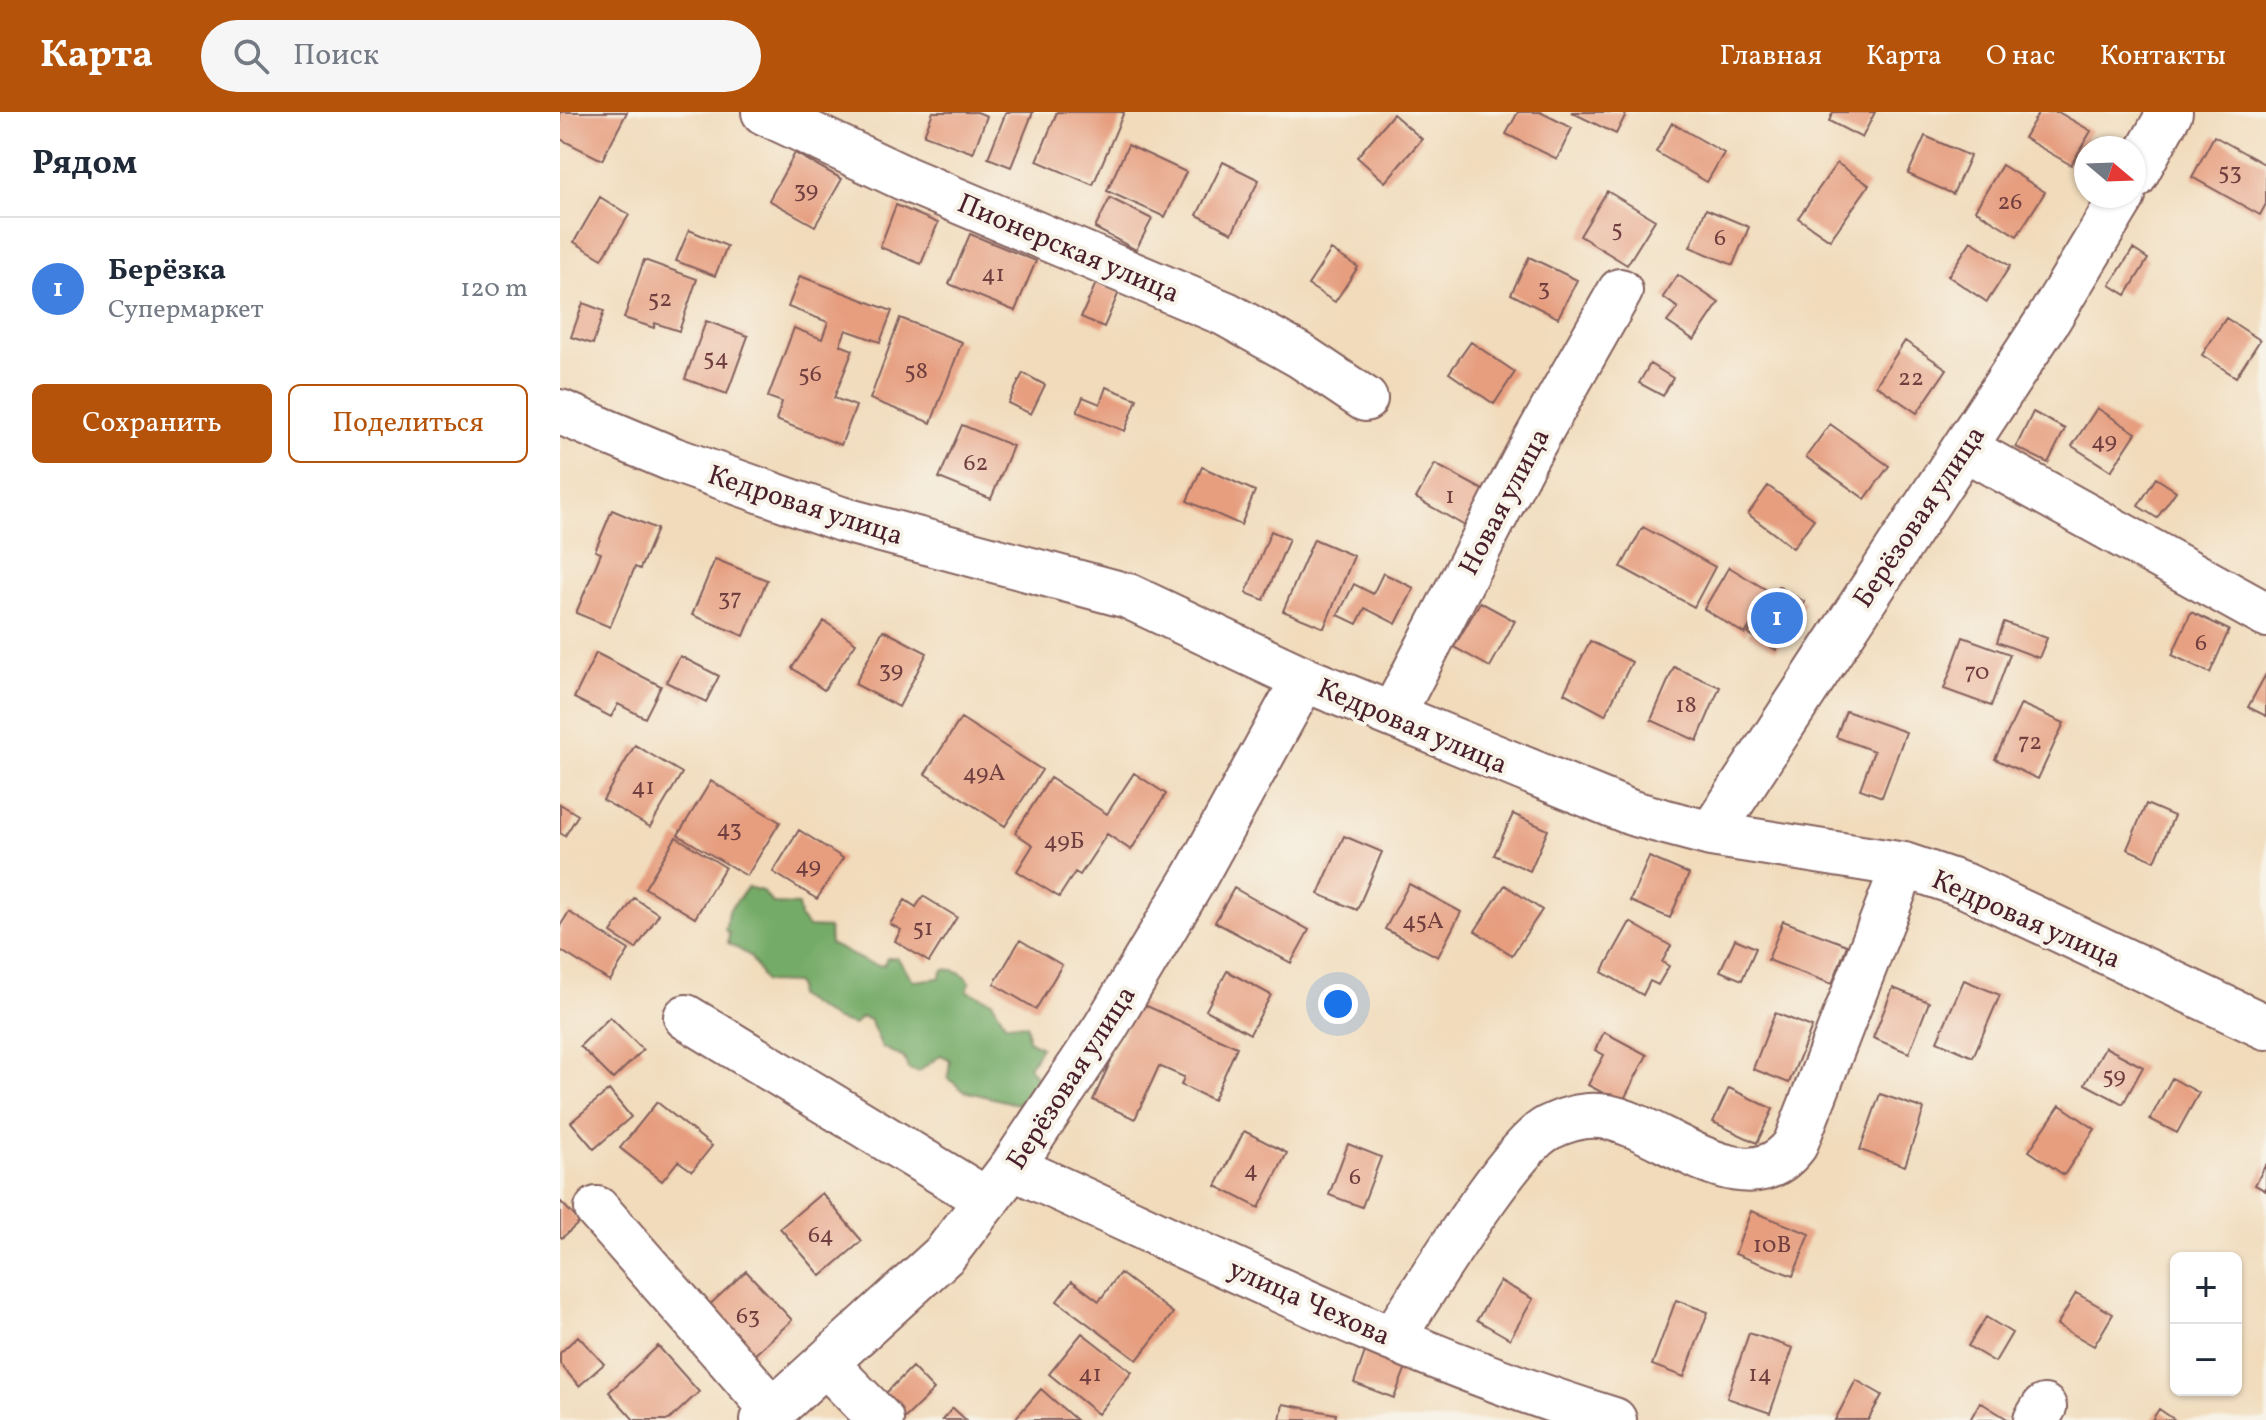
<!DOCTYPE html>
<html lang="ru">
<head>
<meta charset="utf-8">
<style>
	body { margin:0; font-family:Vollkorn,serif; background:#f6f6f7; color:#1f2937 }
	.controls { position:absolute; right:24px; bottom:24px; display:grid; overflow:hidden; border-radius:12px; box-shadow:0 2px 6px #0004 }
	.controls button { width:72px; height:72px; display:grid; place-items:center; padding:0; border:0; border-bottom:2px solid #e0e1e3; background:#fff; color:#1f2937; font:40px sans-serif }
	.compass { position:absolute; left:1514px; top:24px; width:72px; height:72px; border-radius:50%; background:#fff; box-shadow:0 2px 6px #0004; rotate:109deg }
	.you { position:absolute; left:778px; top:892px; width:28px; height:28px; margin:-20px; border:6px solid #fff; border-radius:50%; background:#1a73e8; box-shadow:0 0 0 12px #1a73e833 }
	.badge { display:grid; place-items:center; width:52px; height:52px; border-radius:50%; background:#b45309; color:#fff; font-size:26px; font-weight:700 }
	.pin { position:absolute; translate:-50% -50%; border:4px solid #fff; box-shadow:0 2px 8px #0006 }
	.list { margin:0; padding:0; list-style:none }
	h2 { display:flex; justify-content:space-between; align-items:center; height:104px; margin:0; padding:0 32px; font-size:34px }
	h2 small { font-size:26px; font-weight:400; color:#747a83 }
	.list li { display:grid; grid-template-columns:52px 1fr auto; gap:24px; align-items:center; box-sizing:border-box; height:144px; padding:0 32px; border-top:2px solid #e0e1e3 }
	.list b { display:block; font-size:30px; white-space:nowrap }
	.list p { margin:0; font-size:26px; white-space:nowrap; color:#747a83 }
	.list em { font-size:26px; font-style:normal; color:#747a83 }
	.actions { display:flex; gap:16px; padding:24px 32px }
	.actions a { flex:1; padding:18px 0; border:2px solid #b45309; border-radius:12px; text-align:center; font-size:28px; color:#b45309 }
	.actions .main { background:#b45309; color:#fff }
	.icon { flex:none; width:44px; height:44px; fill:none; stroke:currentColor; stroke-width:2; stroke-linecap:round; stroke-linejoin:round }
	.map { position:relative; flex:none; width:1706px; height:1308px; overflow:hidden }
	header { display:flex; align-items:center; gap:48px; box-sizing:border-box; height:112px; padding:0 40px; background:#b45309; color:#fff }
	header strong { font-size:38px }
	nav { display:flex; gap:44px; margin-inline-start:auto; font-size:28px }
	.search { width:560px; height:72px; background:#f6f6f7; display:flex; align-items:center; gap:20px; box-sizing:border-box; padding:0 28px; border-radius:44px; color:#747a83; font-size:30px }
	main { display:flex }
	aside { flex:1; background:#fff }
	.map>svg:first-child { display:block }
	.forest { fill:#75ab68; stroke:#60654a; stroke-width:2 }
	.building { fill:#e69e7f }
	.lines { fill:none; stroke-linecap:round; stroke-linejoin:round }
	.minor-casing { stroke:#84615d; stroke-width:48 }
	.minor { stroke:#fff; stroke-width:44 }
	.labels { text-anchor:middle; stroke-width:8; stroke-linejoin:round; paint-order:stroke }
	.number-label { font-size:24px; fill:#713f40 }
	.street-label { font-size:28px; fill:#4a1f2b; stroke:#f7f3e8 }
</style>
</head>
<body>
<header>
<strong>Карта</strong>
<div class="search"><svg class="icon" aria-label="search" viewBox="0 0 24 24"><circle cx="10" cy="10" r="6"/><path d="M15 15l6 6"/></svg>Поиск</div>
<nav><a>Главная</a><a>Карта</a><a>О нас</a><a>Контакты</a></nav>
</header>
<main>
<aside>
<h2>Рядом<small></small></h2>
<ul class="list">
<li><span class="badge" style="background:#3f7fe0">1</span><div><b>Берёзка</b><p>Супермаркет</p></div><em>120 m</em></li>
</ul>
<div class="actions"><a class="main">Сохранить</a><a>Поделиться</a></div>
</aside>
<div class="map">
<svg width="1706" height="1308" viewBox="0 0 1706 1308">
	<rect width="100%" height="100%" fill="#f7f3e8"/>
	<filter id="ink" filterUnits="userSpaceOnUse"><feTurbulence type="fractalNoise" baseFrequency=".0125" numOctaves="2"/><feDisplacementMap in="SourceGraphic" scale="16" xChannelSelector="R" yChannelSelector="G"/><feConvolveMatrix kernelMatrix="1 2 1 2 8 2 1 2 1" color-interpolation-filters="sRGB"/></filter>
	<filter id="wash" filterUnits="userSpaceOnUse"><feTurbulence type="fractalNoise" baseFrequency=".006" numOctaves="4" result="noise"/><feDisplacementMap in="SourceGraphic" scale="32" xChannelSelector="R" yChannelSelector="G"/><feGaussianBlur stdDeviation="1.8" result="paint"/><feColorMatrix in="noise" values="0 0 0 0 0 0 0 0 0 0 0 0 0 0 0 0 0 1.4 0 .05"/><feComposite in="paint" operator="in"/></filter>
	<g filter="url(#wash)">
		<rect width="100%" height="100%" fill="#f1dbbb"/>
		<path class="forest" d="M188 775 202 779 214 792 238 793 240 805 248 815 269 816 270 832C285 838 310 856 324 853L327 846H337L354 869 379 866 383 858C395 856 402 860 410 870L407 879 432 889 445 911 467 913 468 928 481 935 469 955 482 972 479 986H468L461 993 404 979 388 966 390 948 381 943 358 960 348 957 344 946 322 935 310 908 302 905 293 913 274 907 237 884 238 876 235 871 205 870 190 844 168 831 169 821 165 818 169 798Z"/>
		<g id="blocks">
			<path class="building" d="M0 0H67L42 48 0 27Z
				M373 0H417L427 4 413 41 364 23Z
				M446 0H473L451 55 428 46Z
				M497 0H564L533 73 477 49Z
				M958 0H980L1012 16 997 47 946 22Z
				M1011 0H1067L1056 22Z
				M1273 0H1315L1302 26 1269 9Z
				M1479 0H1498L1531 19 1511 53 1464 26Z
				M833 2 862 27 825 70 797 45Z
				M1112 11 1164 41 1147 70 1096 40Z
				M1365 24 1410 44 1393 82 1348 62Z
				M1654 24 1706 53V92L1700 103 1632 65Z
				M568 33 626 60 605 105 547 79Z
				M235 41 282 67 255 114 209 88Z
				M663 50 699 68 672 121 637 103Z
				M1277 51 1309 73 1270 128 1238 106Z
				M1442 53 1485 80 1457 124 1415 98Z
				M1047 79 1095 108 1067 153 1020 124Z
				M40 85 69 103 42 147 14 130Z
				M550 86 592 107 576 138 535 116Z
				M336 93 378 111 361 152 320 135Z
				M1146 97 1189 115 1173 153 1130 135Z
				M129 118 167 134 155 164 116 149Z
				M410 122 476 149 455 199 389 172Z
				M1411 129 1450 154 1427 190 1388 164Z
				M1573 137 1588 147 1566 183 1550 173Z
				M771 138 798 155 775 190 748 173Z
				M969 145 1017 168 998 206 951 182Z
				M84 148 137 167 119 219 95 211 94 216 64 206Z
				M1118 163 1159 191 1134 228 1107 210 1118 196 1103 185Z
				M240 164 332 199 320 230 286 218 280 233 293 238 274 286 296 294 281 333 216 308 222 290 208 285 234 216 262 227 268 210 228 195Z
				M536 171 559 180 544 215 521 205Z
				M23 191 44 199 33 232 11 225Z
				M340 206 402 230 371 311 310 287Z
				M1666 206 1700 228 1676 265 1642 243Z
				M146 209 188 224 167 282 125 267Z
				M1345 229 1387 257 1357 301 1316 273Z
				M911 230 955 260 934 292 889 261Z
				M1090 252 1113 266 1103 284 1079 271Z
				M463 261 485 273 471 302 448 291Z
				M546 275 577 287 565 319 517 300 523 285 540 292Z
				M1537 296 1576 321 1551 359 1512 334Z
				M1473 300 1505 317 1488 351 1456 335Z
				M1270 312 1329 354 1305 387 1246 345Z
				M402 313 453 334 431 387 379 366Z
				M875 352 925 379 905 414 856 386Z
				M642 355 695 379 681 413 627 389Z
				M1596 366 1616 379 1597 406 1578 394Z
				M1208 374 1254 407 1233 436 1188 402Z
				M52 398 97 417 80 457 75 455 50 515 16 501 41 441 35 439Z
				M1083 415 1155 455 1134 495 1061 455Z
				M711 419 729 427 704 488 686 481Z
				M754 427 794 444 764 516 723 499Z
				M155 447 207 468 184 524 132 503Z
				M1169 455 1210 480 1185 522 1144 497Z
				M823 461 854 476 836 512 805 496 797 512 778 503 794 472 813 482Z
				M1218 474 1245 490 1216 538 1188 522Z
				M920 490 955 509 930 555 894 535Z
				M1631 500 1669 518 1650 561 1612 543Z
				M264 509 296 531 264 578 232 556Z
				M1444 510 1487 526 1479 546 1437 530Z
				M323 518 367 541 339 595 295 572Z
				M1403 525 1450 542 1431 594 1384 577Z
				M1030 529 1072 550 1045 603 1004 581Z
				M36 541 101 574 85 606 58 592 51 605 14 586Z
				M120 544 159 564 146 590 106 570Z
				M1114 555 1160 575 1137 629 1091 608Z
				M1706 562V604L1688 595Z
				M1461 592 1504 611 1478 667 1435 647Z
				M1286 599 1346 620 1322 685 1300 677 1314 639 1276 625Z
				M401 606 482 658 445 714 365 662Z
				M75 633 122 661 90 715 43 688Z
				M574 661 606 682 571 738 547 722 520 763 515 760 499 785 457 759 473 733 455 721 490 666 547 702Z
				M151 669 220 710 187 764 118 723Z
				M0 692 18 703 5 724 0 721Z
				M1586 692 1614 704 1595 749 1567 737Z
				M953 702 988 718 970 759 934 743Z
				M239 718 283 746 257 787 213 760Z
				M784 724 822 740 797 798 758 782Z
				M116 725 165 755 135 806 85 776Z
				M1089 745 1129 762 1110 806 1070 789Z
				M849 772 901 800 878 845 825 817Z
				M945 773 982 798 952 843 915 819Z
				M674 776 749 818 731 851 655 810Z
				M363 784 397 805 369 850 335 829 341 818 330 812 345 788 356 795Z
				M74 786 99 802 76 837 51 821Z
				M9 800 69 838 50 869 0 838V814Z
				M1223 809 1287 833 1272 872 1208 848Z
				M1070 810 1111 834 1102 850 1109 854 1098 873 1090 869 1083 883 1042 860Z
				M1175 827 1196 836 1182 868 1160 859Z
				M460 828 502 853 476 897 434 872Z
				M667 859 711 883 690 922 646 898Z
				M1404 868 1440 883 1413 945 1377 929Z
				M1333 876 1369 890 1349 941 1313 926Z
				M578 890 677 935 653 988 621 973 624 965 599 954 575 1007 533 988Z
				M1215 901 1252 915 1229 971 1193 957Z
				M50 905 83 938 53 967 20 934Z
				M1044 920 1087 943 1062 991 1028 973 1044 943 1035 938Z
				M1545 935 1583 955 1563 992 1525 972Z
				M1612 966 1639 981 1617 1021 1590 1007Z
				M1169 976 1213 997 1197 1031 1153 1010Z
				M49 978 71 1005 34 1037 11 1010Z
				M1320 982 1364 997 1345 1054 1300 1038Z
				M97 990 152 1034 132 1059 118 1049 102 1069 60 1036Z
				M1500 993 1535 1017 1504 1063 1469 1039Z
				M684 1019 727 1041 699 1096 656 1074Z
				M788 1032 821 1045 802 1095 769 1083Z
				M1706 1052V1079L1695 1073Z
				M262 1081 302 1129 261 1164 220 1116Z
				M0 1089 20 1110 2 1126 0 1124Z
				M1191 1099 1250 1122 1233 1164 1175 1142Z
				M186 1159 232 1208 189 1248 144 1198Z
				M560 1161 613 1201 577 1248 497 1189 512 1169 539 1189Z
				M940 1169 973 1187 950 1227 917 1208Z
				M1516 1181 1553 1202 1534 1234 1497 1213Z
				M1116 1188 1148 1200 1124 1265 1092 1253Z
				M1426 1205 1452 1221 1435 1250 1408 1234Z
				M522 1221 572 1260 538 1302 489 1262Z
				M1189 1221 1233 1236 1210 1301 1167 1286Z
				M18 1224 44 1252 19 1274 0 1252V1241Z
				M98 1234 139 1280 109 1308H74L49 1280Z
				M805 1240 846 1255 834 1286 794 1271Z
				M352 1255 374 1278 343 1308H334L317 1290Z
				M1296 1268 1322 1283 1308 1308H1275Z
				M481 1277 516 1308H454Z
				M1420 1290 1449 1308H1410Z
				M723 1292 776 1302 775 1308H720Z
				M393 1296 406 1308H382Z
				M1599 1297 1615 1308H1592Z"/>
		</g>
	</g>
	<g filter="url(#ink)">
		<use href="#blocks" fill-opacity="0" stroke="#84615d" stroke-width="2"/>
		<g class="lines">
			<g class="minor-casing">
				<path id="minor" d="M204 0 344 66 666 202 741 244 805 287
					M1574 65 1610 0
					M0 300 112 347 281 407 568 484 744 567 1072 701 1151 722 1344 753 1406 774 1706 915
					M1404 336 1706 503
					M833 602 966 345 1060 179
					M1151 722 1488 208 1563 84
					M126 905 427 1088
					M452 1055C650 1145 846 1244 1054 1308
					M37 1097 214 1299
					M832 1227C861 1184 950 1036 988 1016 1006 1007 1027 1001 1047 1005 1104 1015 1186 1098 1235 1033L1344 753
					M266 1252 321 1308
					M203 1308 385 1142 452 1055 545 916 635 765 744 567
					M1476 1308 1484 1295"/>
			</g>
			<use href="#minor" class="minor"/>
		</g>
	</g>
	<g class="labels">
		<g class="number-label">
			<text x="1670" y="67">53</text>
			<text x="246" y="85">39</text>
			<text x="1450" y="97">26</text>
			<text x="1057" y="124">5</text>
			<text x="1160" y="133">6</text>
			<text x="433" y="169">41</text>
			<text x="984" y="183">3</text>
			<text x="100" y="194">52</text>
			<text x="156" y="253">54</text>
			<text x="356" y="266">58</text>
			<text x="250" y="269">56</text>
			<text x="1351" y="273">22</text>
			<text x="1544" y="336">49</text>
			<text x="416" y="358">62</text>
			<text x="890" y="391">1</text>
			<text x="170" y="493">37</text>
			<text x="1641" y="538">6</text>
			<text x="331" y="565">39</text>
			<text x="1417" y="567">70</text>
			<text x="1126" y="600">18</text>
			<text x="1470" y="637">72</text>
			<text x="424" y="668">49А</text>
			<text x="83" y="682">41</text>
			<text x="169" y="724">43</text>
			<text x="504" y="736">49Б</text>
			<text x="248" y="761">49</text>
			<text x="863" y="816">45А</text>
			<text x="363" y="823">51</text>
			<text x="1554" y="971">59</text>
			<text x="691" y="1065">4</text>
			<text x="795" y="1072">6</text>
			<text x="261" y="1130">64</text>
			<text x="1212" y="1140">10В</text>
			<text x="188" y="1211">63</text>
			<text x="530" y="1269">41</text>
			<text x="1200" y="1269">14</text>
		</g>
		<g class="street-label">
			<text transform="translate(509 135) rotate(23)" y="10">Пионерская улица</text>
			<text transform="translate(943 389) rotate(-62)" y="10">Новая улица</text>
			<text transform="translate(246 392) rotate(18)" y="10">Кедровая улица</text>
			<text transform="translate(1358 404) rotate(-56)" y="10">Берёзовая улица</text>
			<text transform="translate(853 613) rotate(23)" y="10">Кедровая улица</text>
			<text transform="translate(1467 806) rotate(24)" y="10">Кедровая улица</text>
			<text transform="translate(510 965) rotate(-57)" y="10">Берёзовая улица</text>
			<text transform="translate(750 1189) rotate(24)" y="10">улица Чехова</text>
		</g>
	</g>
</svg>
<div class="controls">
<button>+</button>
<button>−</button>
</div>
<svg class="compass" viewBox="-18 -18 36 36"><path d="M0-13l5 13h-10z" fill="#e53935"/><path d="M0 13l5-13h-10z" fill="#747a83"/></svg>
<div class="you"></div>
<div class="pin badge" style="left:1217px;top:506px;background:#3f7fe0">1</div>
</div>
</main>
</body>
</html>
